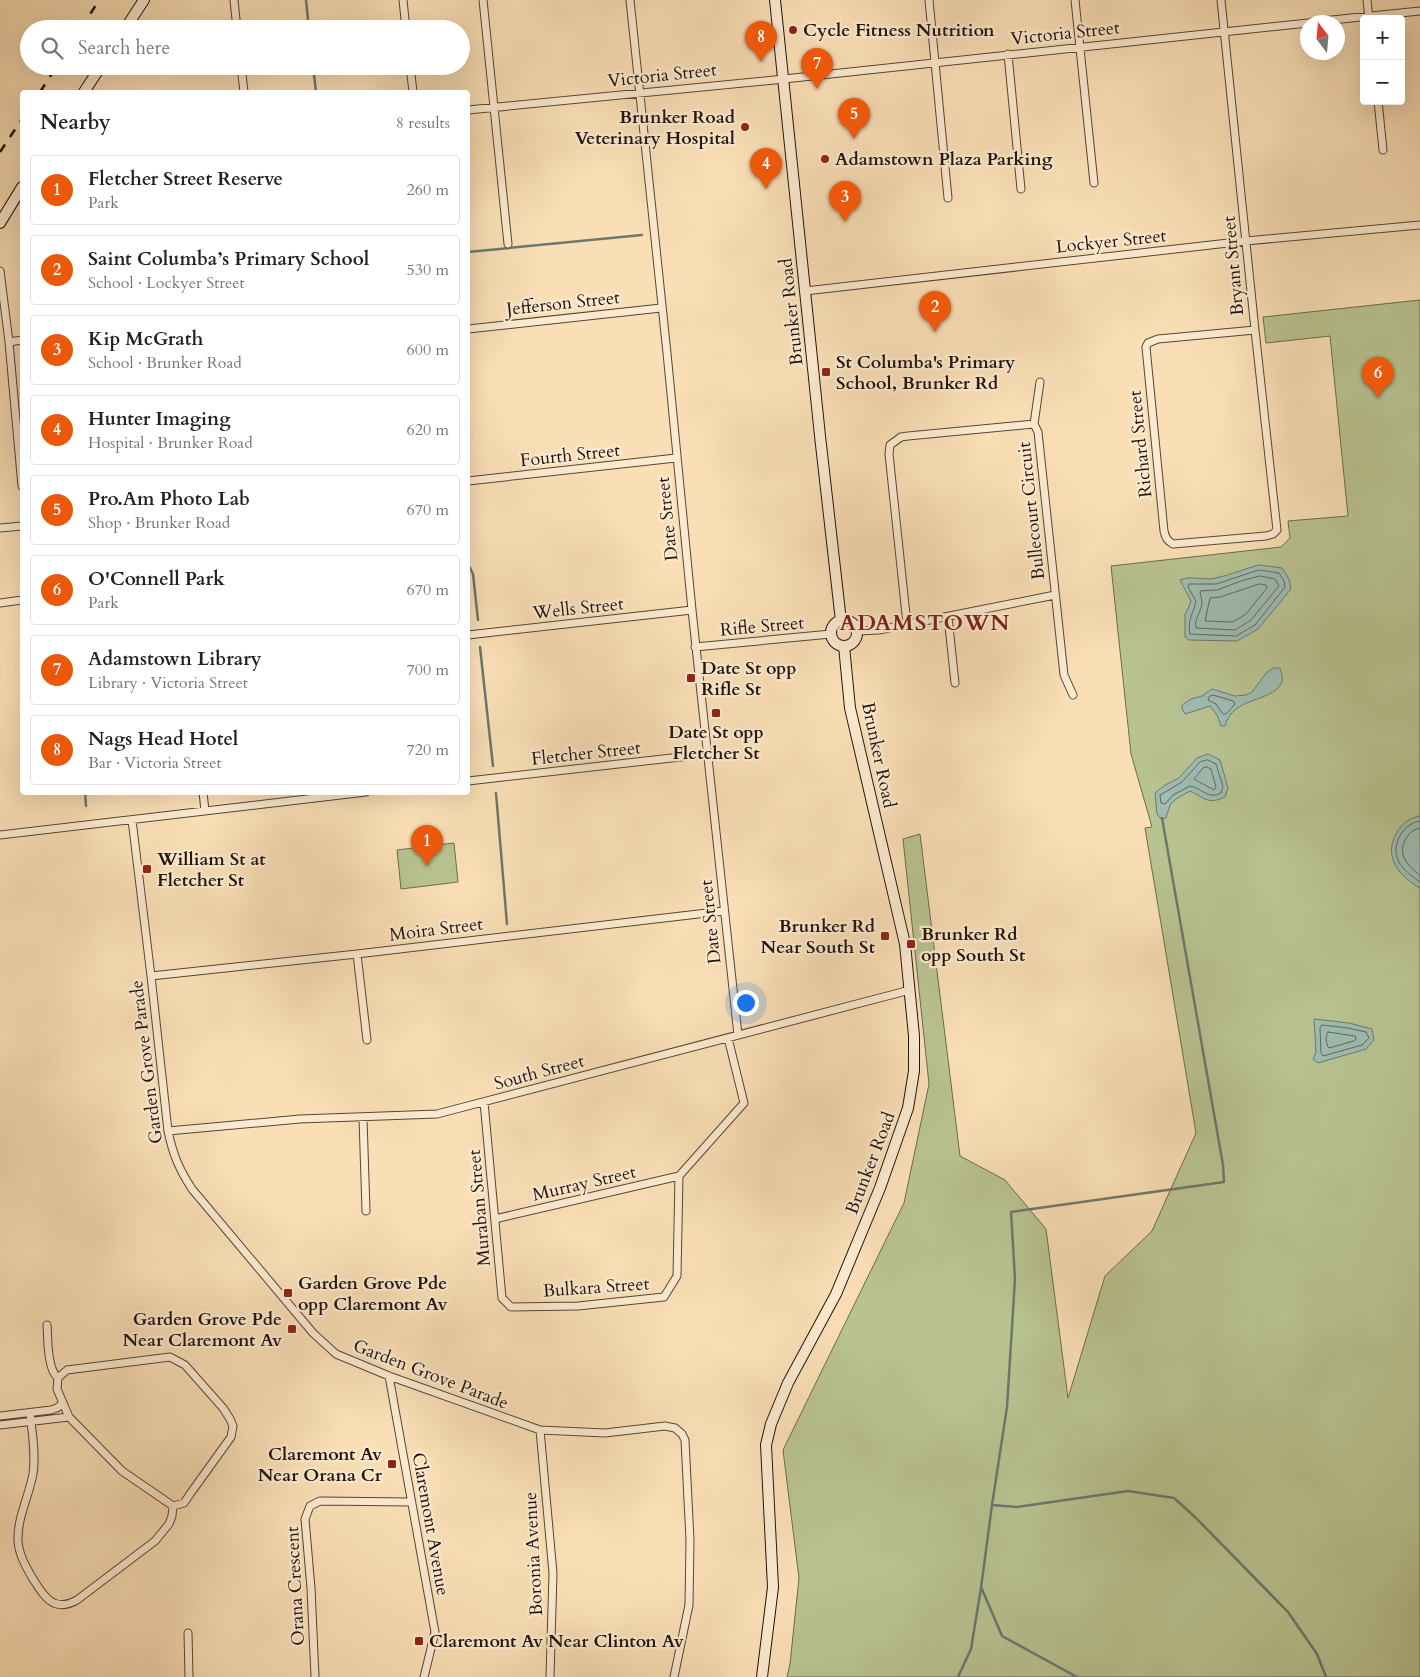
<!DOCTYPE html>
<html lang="en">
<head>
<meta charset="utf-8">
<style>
	body { margin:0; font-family:Cardo,serif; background:#f2f2f2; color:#222 }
	.controls { position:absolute; right:15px; top:15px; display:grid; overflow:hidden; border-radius:5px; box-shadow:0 5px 20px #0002 }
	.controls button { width:45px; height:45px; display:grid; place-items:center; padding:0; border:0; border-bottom:1px solid #e0e0e0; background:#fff; color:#222; font:25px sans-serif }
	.compass { position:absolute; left:1300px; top:15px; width:45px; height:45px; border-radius:50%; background:#fff; box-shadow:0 5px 20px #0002; rotate:344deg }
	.you { position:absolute; left:745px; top:1002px; width:18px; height:18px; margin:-12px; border:4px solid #fff; border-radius:50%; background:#1a73e8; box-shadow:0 0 0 8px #1a73e833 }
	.badge { display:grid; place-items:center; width:32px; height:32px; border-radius:50%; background:#ea580c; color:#fff; font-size:16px; font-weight:700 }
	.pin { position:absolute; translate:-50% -41px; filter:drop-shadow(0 1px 2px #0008) }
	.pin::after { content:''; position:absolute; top:26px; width:18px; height:15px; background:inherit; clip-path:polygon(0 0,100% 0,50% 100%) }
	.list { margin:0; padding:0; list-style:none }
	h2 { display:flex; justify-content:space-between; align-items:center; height:65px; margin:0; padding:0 20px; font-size:21px }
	h2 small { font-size:16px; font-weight:400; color:#767676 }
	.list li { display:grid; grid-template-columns:32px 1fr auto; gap:15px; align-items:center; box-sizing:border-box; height:70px; margin:0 10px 10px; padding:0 10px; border:1px solid #e0e0e0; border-radius:5px }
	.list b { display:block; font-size:19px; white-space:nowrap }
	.list p { margin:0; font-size:16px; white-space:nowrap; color:#767676 }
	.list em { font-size:16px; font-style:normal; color:#767676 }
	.icon { flex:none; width:28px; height:28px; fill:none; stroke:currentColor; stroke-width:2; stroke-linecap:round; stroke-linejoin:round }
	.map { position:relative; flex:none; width:1420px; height:1677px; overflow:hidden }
	.search { position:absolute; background:#fff; box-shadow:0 5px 20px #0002; left:20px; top:20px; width:450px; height:55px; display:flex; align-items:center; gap:12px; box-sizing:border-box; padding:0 18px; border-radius:28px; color:#767676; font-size:19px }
	.panel { position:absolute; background:#fff; box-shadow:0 5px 20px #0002; left:20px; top:90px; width:450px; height:705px; border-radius:5px }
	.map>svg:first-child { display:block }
	.green { fill:#b9c392; stroke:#6d6b4e }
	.water { fill:#9ebcb1; stroke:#6c786f }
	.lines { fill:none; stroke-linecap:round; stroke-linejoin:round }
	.shore { stroke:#60685e; stroke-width:1 }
	.stream { stroke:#6c786f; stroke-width:2.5 }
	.minor-casing { stroke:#574636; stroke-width:9 }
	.secondary-casing { stroke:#21130b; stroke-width:12 }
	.minor { stroke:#fcead0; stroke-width:7 }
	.secondary { stroke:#fcead0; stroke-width:10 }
	.rail { stroke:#21130b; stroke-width:2.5; stroke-dasharray:9 9; stroke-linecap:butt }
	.poi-dot { fill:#8f2418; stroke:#fcead0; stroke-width:2 }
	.labels { text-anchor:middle; stroke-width:4.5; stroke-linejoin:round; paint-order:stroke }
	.poi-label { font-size:18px; font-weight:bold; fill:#21130b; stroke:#fcead0; text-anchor:start }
	.street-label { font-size:18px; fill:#21130b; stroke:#fcead0 }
	.district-label { font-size:22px; font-weight:bold; letter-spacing:1px; fill:#7a1f14; stroke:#fcead0 }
</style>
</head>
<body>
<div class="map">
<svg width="1420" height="1677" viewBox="0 0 1420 1677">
	<rect width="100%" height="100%" fill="#fadfb6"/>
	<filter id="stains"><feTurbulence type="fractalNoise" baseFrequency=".004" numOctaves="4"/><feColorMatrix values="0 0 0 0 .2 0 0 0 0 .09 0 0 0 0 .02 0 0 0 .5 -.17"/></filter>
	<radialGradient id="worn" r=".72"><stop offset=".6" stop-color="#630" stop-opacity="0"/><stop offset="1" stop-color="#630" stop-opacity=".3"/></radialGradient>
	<path class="green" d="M1420 300V1677H787L790 1664 799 1578 783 1450 904 1203 929 1084 903 839 920 834 960 1156 1005 1180 1046 1229 1068 1398 1105 1276 1152 1231 1196 1133 1145 828 1152 827 1131 754 1111 566 1281 547 1290 538 1288 521 1348 516 1330 336 1266 343 1263 317Z
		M454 843 458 882 401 889 397 850Z"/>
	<path class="water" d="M1259 565 1282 568 1289 579 1291 589 1258 629 1237 641 1189 640 1185 637V614L1188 609 1191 601 1180 580C1191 575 1204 581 1216 578 1230 575 1244 569 1259 565Z
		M1274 668H1280C1281 673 1284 679 1281 684 1270 703 1233 696 1225 726H1221L1217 715 1210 706 1185 714 1182 709V705L1191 699 1202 696 1212 689 1235 696 1246 695 1252 692 1267 672Z
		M1208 754 1220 760 1228 788 1225 797C1208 805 1205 798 1190 791L1176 799 1170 805 1166 818 1161 819 1157 814 1155 793 1165 785 1179 778 1197 758Z
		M1420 816V888C1400 877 1383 857 1396 834 1401 824 1409 818 1420 816Z
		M1314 1019 1349 1023 1372 1029 1374 1040 1366 1049 1318 1063 1313 1059 1316 1052Z"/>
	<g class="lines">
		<path class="shore" d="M1259 570 1279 573 1284 581 1285 587 1255 625 1236 636 1190 634C1187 620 1193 615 1196 601L1188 587 1189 584H1216Z
			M1260 576 1275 579 1279 586 1251 620 1235 630 1196 628C1194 618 1201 613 1202 603 1202 599 1200 595 1200 591L1217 590 1241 581Z
			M1260 584 1266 585 1267 588 1246 614 1233 622 1205 621 1210 598 1220 597Z
			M1213 695 1233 701 1235 704 1226 714H1223L1216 704 1208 700 1209 697Z
			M1208 760 1216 764 1223 787 1221 793C1208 800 1202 788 1190 786L1173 795 1165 804 1161 803 1160 795 1182 782 1200 762Z
			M1207 767 1211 769 1216 787 1214 790 1194 779 1203 768Z
			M1420 821C1412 822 1406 827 1401 834 1388 856 1402 870 1420 882
			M1420 828C1414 829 1410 832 1407 837 1396 853 1407 866 1420 875
			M1322 1025 1348 1028 1366 1032 1369 1038 1362 1045 1323 1056 1321 1053 1320 1028Z
			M1328 1032 1355 1036 1356 1039 1354 1041 1329 1048C1326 1045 1325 1035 1328 1032Z"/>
		<path class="stream" d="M306 0 309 29
			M313 66 316 92
			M468 252 642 235
			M468 564 473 574 478 620
			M480 647 493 766
			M85 792 86 806
			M496 793 507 924
			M992 1505 1017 1507 1128 1491 1174 1498 1196 1518 1288 1612 1317 1654 1326 1677
			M982 1589 1002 1636 1077 1677
			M958 1677 971 1649 981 1588 992 1505 1007 1407 1015 1279 1011 1212 1224 1182 1223 1165 1162 818"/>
		<g class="minor-casing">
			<path id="minor" d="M234 0 237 29
				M403 0 406 29
				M483 0 508 244
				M630 0 667 353 692 610 738 1035
				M929 0 948 198
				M1075 0 1094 183
				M1221 0 1255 330 1277 530 1273 534 1266 536 1173 544C1167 541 1165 537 1164 531L1146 347 1148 343 1158 339 1255 330
				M1367 0 1369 19
				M1312 22 1420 11
				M1008 54 1021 189
				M241 66 244 92
				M410 66 413 92
				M1378 101 1383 150
				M468 110 784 79 1308 23
				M0 271 9 342 22 486
				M805 291 1246 241 1420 225
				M468 329 661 308
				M9 342 22 340
				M1034 424 1040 382
				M468 481 676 458
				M0 528 22 526
				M0 603 22 600
				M948 617 955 683
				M907 624 889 454 890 445 901 437 908 436 1034 424 1038 432 1064 675 1073 695
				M857 631 879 630 1055 595
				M468 635 692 610
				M695 647 831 634
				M468 781 707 754
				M203 792 205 811
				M132 820 151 976 168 1131C173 1155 179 1169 192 1189L313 1333 336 1354 389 1376 540 1430 605 1433 665 1426 675 1428 682 1434 685 1440 690 1540 689 1605 674 1677
				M0 835 366 792
				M357 954 367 1040
				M151 976 357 954 724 911
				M484 1102 502 1298 511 1307 578 1306 664 1297 677 1276 679 1176 744 1103 728 1038
				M363 1118 366 1211
				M168 1131 300 1119 437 1114 910 990
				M495 1219 679 1176
				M47 1325C48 1339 47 1369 58 1378
				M170 1357 185 1365 223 1408 230 1419 233 1426 231 1437 190 1494 184 1503 173 1506 122 1471 69 1417 57 1389 58 1378 67 1370Z
				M389 1376 435 1632 424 1677
				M30 1413C32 1432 36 1454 33 1474 29 1496 17 1518 18 1541 19 1555 26 1567 33 1579 44 1597 54 1613 77 1600L155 1541 169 1524 172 1516 173 1506
				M0 1416 51 1410 57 1408 63 1403
				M0 1425 69 1417
				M540 1430 553 1573 550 1677
				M188 1633 189 1677
				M315 1677 311 1588 305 1519 310 1506 320 1501 411 1502"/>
		</g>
		<g class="secondary-casing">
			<path id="secondary" d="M775 0 820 436 841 621
				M125 29 144 0
				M84 92 101 66
				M0 223 22 187
				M831 633a13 13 0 1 1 26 0a13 13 0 1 1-26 0Z
				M762 1677 773 1587 766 1445 771 1424 788 1383 836 1294 880 1188 908 1108 914 1071V1036L905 944 850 708 844 646"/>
		</g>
		<use href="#minor" class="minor"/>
		<use href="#secondary" class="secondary"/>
		<path class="rail" d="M81 29 99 0
			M40 92 57 66
			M0 152 22 119"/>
	</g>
	<g class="poi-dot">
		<circle cx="793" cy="30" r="5"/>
		<circle cx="745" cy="127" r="5"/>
		<circle cx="825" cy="159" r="5"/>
		<rect x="821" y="367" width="10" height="10" rx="2.5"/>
		<rect x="686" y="673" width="10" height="10" rx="2.5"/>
		<rect x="711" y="708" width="10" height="10" rx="2.5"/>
		<rect x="142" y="864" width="10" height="10" rx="2.5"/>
		<rect x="880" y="931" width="10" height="10" rx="2.5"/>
		<rect x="906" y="939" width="10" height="10" rx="2.5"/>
		<rect x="283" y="1288" width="10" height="10" rx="2.5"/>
		<rect x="287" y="1324" width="10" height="10" rx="2.5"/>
		<rect x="387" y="1459" width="10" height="10" rx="2.5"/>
		<rect x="414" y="1636" width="10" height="10" rx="2.5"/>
	</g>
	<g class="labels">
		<g class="poi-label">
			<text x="803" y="36">Cycle Fitness Nutrition</text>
			<text x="735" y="123" text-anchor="end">Brunker Road<tspan x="735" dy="21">Veterinary Hospital</tspan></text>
			<text x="835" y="165">Adamstown Plaza Parking</text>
			<text x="836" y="368">St Columba's Primary<tspan x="836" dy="21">School, Brunker Rd</tspan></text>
			<text x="701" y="674">Date St opp<tspan x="701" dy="21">Rifle St</tspan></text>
			<text x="716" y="738" text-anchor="middle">Date St opp<tspan x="716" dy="21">Fletcher St</tspan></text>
			<text x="157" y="865">William St at<tspan x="157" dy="21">Fletcher St</tspan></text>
			<text x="875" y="932" text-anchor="end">Brunker Rd<tspan x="875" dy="21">Near South St</tspan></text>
			<text x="921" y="940">Brunker Rd<tspan x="921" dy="21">opp South St</tspan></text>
			<text x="298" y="1289">Garden Grove Pde<tspan x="298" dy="21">opp Claremont Av</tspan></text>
			<text x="282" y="1325" text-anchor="end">Garden Grove Pde<tspan x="282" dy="21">Near Claremont Av</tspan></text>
			<text x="382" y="1460" text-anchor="end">Claremont Av<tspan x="382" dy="21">Near Orana Cr</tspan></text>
			<text x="429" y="1647">Claremont Av Near Clinton Av</text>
		</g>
		<g class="street-label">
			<text transform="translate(1065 33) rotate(-6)" y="6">Victoria Street</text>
			<text transform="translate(662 75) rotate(-6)" y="6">Victoria Street</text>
			<text transform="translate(1111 241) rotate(-6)" y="6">Lockyer Street</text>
			<text transform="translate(1233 266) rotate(-95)" y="6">Bryant Street</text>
			<text transform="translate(563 303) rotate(-6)" y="6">Jefferson Street</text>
			<text transform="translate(791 312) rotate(-96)" y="6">Brunker Road</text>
			<text transform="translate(1140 444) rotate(-96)" y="6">Richard Street</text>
			<text transform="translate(570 455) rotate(-6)" y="6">Fourth Street</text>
			<text transform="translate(1031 511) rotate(-96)" y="6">Bullecourt Circuit</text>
			<text transform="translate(667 519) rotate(-96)" y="6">Date Street</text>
			<text transform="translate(578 608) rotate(-6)" y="6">Wells Street</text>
			<text transform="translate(762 626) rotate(-5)" y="6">Rifle Street</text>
			<text transform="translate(586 753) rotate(-6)" y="6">Fletcher Street</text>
			<text transform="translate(879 755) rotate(78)" y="6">Brunker Road</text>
			<text transform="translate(710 922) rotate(-96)" y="6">Date Street</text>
			<text transform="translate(436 929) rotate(-7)" y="6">Moira Street</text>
			<text transform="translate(146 1062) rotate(-97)" y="6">Garden Grove Parade</text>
			<text transform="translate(539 1072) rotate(-15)" y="6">South Street</text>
			<text transform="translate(870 1163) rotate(-69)" y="6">Brunker Road</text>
			<text transform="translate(584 1183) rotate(-13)" y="6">Murray Street</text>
			<text transform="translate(479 1208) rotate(-95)" y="6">Muraban Street</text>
			<text transform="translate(596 1287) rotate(-4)" y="6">Bulkara Street</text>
			<text transform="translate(431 1374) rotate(21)" y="6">Garden Grove Parade</text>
			<text transform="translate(431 1524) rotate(80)" y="6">Claremont Avenue</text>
			<text transform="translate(533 1554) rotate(-93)" y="6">Boronia Avenue</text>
			<text transform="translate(295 1586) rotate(-93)" y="6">Orana Crescent</text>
		</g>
		<g class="district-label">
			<text x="925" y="630">ADAMSTOWN</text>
		</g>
	</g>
	<rect width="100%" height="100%" filter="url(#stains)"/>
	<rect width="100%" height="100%" fill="url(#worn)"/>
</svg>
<div class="controls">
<button>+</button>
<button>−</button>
</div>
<svg class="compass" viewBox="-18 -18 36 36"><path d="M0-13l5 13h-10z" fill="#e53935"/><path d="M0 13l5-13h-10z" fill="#767676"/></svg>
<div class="you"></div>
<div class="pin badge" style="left:427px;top:866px">1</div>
<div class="pin badge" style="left:935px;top:332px">2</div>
<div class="pin badge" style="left:845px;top:222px">3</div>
<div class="pin badge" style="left:766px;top:189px">4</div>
<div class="pin badge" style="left:854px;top:139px">5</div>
<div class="pin badge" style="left:1378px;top:398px">6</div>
<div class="pin badge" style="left:817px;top:89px">7</div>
<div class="pin badge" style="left:761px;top:62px">8</div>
<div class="search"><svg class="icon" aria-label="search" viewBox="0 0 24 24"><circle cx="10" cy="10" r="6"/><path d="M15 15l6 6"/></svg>Search here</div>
<section class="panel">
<h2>Nearby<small>8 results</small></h2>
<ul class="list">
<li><span class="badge">1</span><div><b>Fletcher Street Reserve</b><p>Park</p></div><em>260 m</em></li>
<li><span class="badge">2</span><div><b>Saint Columba’s Primary School</b><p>School · Lockyer Street</p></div><em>530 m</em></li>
<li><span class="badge">3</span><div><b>Kip McGrath</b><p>School · Brunker Road</p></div><em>600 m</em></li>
<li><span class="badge">4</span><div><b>Hunter Imaging</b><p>Hospital · Brunker Road</p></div><em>620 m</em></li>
<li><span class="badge">5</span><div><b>Pro.Am Photo Lab</b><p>Shop · Brunker Road</p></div><em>670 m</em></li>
<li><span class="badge">6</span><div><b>O'Connell Park</b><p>Park</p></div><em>670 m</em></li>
<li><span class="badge">7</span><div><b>Adamstown Library</b><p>Library · Victoria Street</p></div><em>700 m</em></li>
<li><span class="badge">8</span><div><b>Nags Head Hotel</b><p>Bar · Victoria Street</p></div><em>720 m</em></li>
</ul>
</section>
</div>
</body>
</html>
